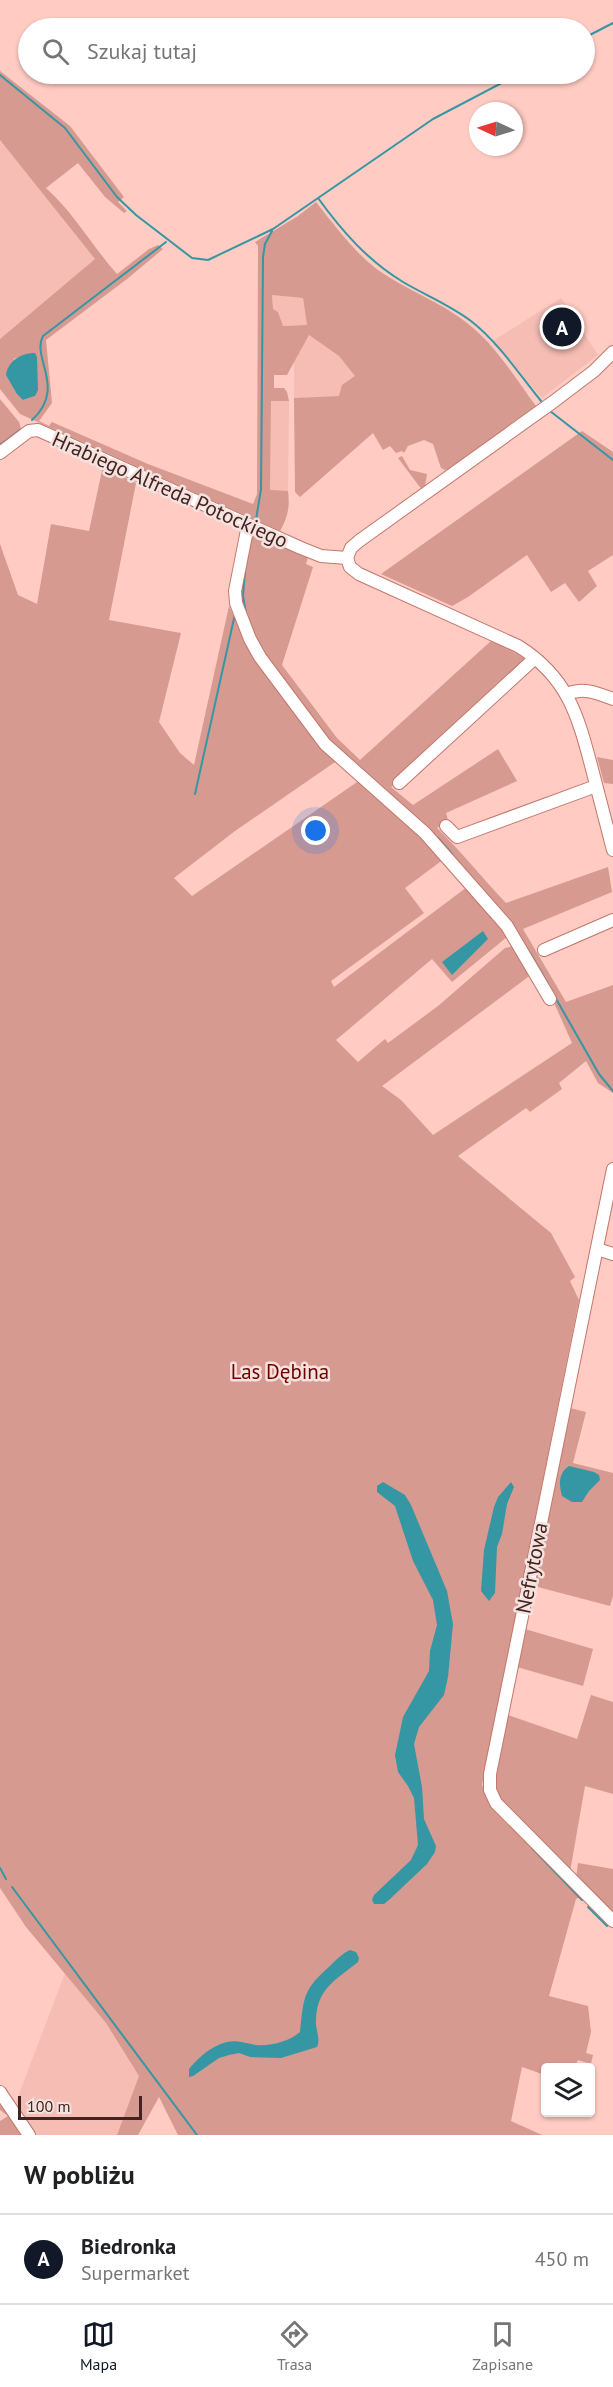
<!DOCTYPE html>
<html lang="pl">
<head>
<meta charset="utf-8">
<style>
	body { margin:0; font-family:"PT Sans",sans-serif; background:#f2f2f2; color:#202124 }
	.controls { position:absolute; right:18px; bottom:18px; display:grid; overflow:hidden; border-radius:6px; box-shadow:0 2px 4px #0004 }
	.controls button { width:54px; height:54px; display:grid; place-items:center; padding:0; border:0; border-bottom:2px solid #e0e0e0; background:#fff; color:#202124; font:30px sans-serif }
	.compass { position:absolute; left:469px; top:102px; width:54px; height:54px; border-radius:50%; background:#fff; box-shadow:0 2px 4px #0004; rotate:274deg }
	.scale { position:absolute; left:18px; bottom:15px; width:124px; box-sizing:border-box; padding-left:6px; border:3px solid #43231f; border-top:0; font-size:16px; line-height:21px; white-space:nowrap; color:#43231f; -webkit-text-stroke:4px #f4e2df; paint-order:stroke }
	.you { position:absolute; left:316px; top:831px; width:21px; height:21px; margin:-15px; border:4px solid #fff; border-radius:50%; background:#1a73e8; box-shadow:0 0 0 9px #1a73e833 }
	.badge { display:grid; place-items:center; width:39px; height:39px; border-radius:50%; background:#111827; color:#fff; font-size:20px; font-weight:700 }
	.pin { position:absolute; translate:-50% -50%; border:3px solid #fff; box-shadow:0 2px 6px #0006 }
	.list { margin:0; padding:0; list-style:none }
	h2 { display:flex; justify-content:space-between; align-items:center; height:78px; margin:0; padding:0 24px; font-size:26px }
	h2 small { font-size:20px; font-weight:400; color:#757577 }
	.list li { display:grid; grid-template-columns:39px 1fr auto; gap:18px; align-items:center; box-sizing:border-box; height:90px; padding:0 24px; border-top:2px solid #e0e0e0 }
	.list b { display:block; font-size:22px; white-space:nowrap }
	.list p { margin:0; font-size:20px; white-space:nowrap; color:#757577 }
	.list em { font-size:20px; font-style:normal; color:#757577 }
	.icon { flex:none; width:33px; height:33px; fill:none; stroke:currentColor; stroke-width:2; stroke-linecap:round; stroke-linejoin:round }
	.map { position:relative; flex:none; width:613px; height:2135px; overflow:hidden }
	.search { position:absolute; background:#fff; box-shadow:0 2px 4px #0004; left:18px; right:18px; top:18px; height:66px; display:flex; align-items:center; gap:15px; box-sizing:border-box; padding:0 21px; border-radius:33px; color:#757577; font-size:22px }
	.sheet { height:168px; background:#fff }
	nav { display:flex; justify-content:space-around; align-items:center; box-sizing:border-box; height:84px; border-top:2px solid #e0e0e0; background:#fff; font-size:16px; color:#757577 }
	nav a { display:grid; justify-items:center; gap:3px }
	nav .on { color:#111827 }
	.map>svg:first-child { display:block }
	.built { fill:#f5bdb4 }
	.green { fill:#d69a91; fill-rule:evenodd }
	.water { fill:#3596a4 }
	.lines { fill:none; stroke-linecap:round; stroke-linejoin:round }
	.stream { stroke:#3596a4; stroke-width:2 }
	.minor-casing { stroke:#c4766b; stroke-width:14 }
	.minor { stroke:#fff; stroke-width:12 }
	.labels { text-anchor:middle; stroke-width:5; stroke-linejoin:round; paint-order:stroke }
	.street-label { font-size:21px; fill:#43231f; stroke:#f4e2df }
	.park-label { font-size:21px; fill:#720000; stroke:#f4e2df }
</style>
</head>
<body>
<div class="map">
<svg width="613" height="2135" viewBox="0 0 613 2135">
	<rect width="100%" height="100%" fill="#ffcbc3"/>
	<path class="built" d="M0 140 95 259 0 339Z
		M272 295 303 298 307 325 283 326 278 312 273 309Z
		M561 298 598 355 542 398 493 341Z
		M309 335 339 356 355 376 340 396 294 398V361Z
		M271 401H289L288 491H270Z
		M65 1973 106 2023 139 2076 117 2135H36L16 2102Z"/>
	<path class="green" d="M0 71 70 126 124 197 118 202 127 211 124 213 105 197 78 163 46 188C74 213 92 246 117 274L149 249 158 245 163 249 127 279 46 340 52 403 39 421 49 426 52 422 148 464 253 504 257 494 258 246 255 242 298 216 316 202C335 226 354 252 378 270 408 291 444 303 472 327 498 349 516 379 536 406L453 468 445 470 441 468 433 444 424 440 408 446 404 453 402 451 396 453 390 446 383 450 373 433 300 497 295 492 294 398 339 396 342 385 355 376 339 356 309 335 287 375H274V388H284L287 392 289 401H271L270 490 288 491C290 507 288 517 280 531L20 414 0 389V339L95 259 0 140ZM272 295 303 298 307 325 283 326 278 312 273 309ZM31 353 35 396 23 400 14 359Z
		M0 399 19 422 22 432 0 449Z
		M582 431 613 452V555L588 571 597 586 579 602 565 583 551 592 527 555 468 597 452 606 381 574Z
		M402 456 410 470 427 474 425 486 421 488 419 486 398 458Z
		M103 466 136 483 109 620 181 633 159 722 180 753 194 765 229 606C258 670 291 709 338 760L235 831 174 878 192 896 360 780 419 833 444 859 405 888 424 913 331 981 334 987 467 887 504 927 507 937 452 982 432 959 336 1040 358 1062 385 1039 388 1043 438 1006 505 948 514 946 532 974 382 1086 401 1100 433 1135 572 1043 551 996 529 956 503 918 431 836 345 760 322 736 269 666 248 629 241 609 238 593 248 536 257 533 308 557 306 564 313 567 282 665 337 738 360 760 492 640 528 660 391 787 413 805 498 749 517 781 446 813 448 820 437 828C461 851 482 878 506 903L608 867 612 892 523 929 566 1002 613 985V1093L598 1083 586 1061 559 1083 562 1089 530 1112 526 1108 458 1156 551 1233 575 1277 570 1281 579 1300 482 1785 497 1813 503 1815 584 1895 576 1899 549 1996 588 2006 591 2032 586 2053 593 2055 591 2064 578 2060 574 2067 546 2068 545 2075 522 2067 511 2121 542 2135H178L159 2097 138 2135H117L139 2076 106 2023 26 1927 0 1888V544L18 595 37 604 51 524 89 531Z
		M597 757 613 760V784L604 783Z
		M570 1408 586 1412 573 1463 613 1473V1596L610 1606 534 1586Z
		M525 1629 593 1649 583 1686 517 1667Z
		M591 1695 613 1702V1794L585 1786 570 1872 499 1799 493 1787 508 1715 577 1739Z
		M578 1863 613 1869V1916L576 1878Z
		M0 2097 23 2135H0V2121L8 2116 0 2110Z"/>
	<path class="water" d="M35 353 37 357 38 390 35 396 23 400 17 394 6 375C8 361 21 353 35 353Z
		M483 931 488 939 452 975 442 962Z
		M569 1466 594 1472 599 1475 600 1480 589 1491 582 1502H572L562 1496C559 1485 558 1473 569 1466Z
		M383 1482 405 1495 411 1505 447 1591 453 1624 448 1677 444 1695 419 1727 414 1744 422 1787 424 1819 436 1846 435 1852 427 1864 390 1899 384 1904H374L372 1900 374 1895 411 1860 418 1845 414 1798 408 1786 398 1772 395 1755 403 1717 429 1671 430 1651 437 1625 433 1600 413 1561 395 1506 377 1492V1486Z
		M511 1482 514 1487 507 1504 502 1534 497 1547 495 1593 489 1601 481 1591 484 1550 494 1507 498 1497Z
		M350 1950 356 1952 359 1958 358 1962C336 1980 317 1988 316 2020 315 2030 321 2038 317 2047L281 2058 250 2057 239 2053 229 2055 219 2058 193 2076 189 2077V2069C199 2057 211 2046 227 2042 236 2040 242 2042 251 2044 265 2048 289 2042 300 2032 304 1995 303 1990 331 1965 337 1959 343 1953 350 1950Z"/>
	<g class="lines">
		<path class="stream" d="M584 38 613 23
			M0 75 65 128 117 197 136 215 192 258 208 260 273 229 433 119 519 74
			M318 198C342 231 367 260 403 282 425 295 450 305 471 321 498 342 519 374 541 401
			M550 411 613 460
			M32 420C67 388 31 358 43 336L166 242
			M0 445 20 430
			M256 520 261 489 263 257 265 244 272 231
			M245 571 243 596 246 613
			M195 794 235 614
			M438 838 452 854
			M530 953 548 984
			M555 997 599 1074 613 1091
			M532 1848 582 1900
			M0 1868 6 1879
			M12 1887 197 2135
			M588 1907 607 1926"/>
		<g class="minor-casing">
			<path id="minor" d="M613 352 594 371 553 402 359 541 351 548 347 558 350 567 359 574 518 646C568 677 578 716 592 769 599 796 606 823 613 850
				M0 453 29 431 38 430 301 548 321 556 347 558
				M248 525 235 591 236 603 250 639 260 657 325 744 425 833 507 926 550 999
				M567 694C584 687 597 693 613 699
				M399 783 535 658
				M446 826 457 837 596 786
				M544 950 613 920
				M613 1169 490 1774V1790L496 1803 613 1921
				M597 1249 613 1254
				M0 2092 29 2135"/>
		</g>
		<use href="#minor" class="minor"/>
	</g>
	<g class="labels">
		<g class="street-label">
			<text transform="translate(170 490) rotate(24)" y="7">Hrabiego Alfreda Potockiego</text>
			<text transform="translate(532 1568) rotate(-79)" y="7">Nefrytowa</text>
		</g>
		<g class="park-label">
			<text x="280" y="1379">Las Dębina</text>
		</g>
	</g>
</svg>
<div class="controls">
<button><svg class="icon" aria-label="layers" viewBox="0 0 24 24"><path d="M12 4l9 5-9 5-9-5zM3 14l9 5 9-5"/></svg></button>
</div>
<svg class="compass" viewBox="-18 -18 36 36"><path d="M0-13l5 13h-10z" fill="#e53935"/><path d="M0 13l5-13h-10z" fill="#757577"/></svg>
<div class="scale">100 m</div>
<div class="you"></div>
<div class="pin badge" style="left:562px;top:327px">A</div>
<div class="search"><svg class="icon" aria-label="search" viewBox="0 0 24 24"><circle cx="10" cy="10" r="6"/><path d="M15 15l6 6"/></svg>Szukaj tutaj</div>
</div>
<section class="sheet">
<h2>W pobliżu<small></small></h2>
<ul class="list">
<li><span class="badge">A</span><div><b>Biedronka</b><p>Supermarket</p></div><em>450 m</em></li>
</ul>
</section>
<nav>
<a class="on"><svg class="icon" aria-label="map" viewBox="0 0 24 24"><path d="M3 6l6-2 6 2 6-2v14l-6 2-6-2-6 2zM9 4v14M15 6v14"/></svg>Mapa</a>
<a><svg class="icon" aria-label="directions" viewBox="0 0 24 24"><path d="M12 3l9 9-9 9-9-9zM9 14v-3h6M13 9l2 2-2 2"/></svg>Trasa</a>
<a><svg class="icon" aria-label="saved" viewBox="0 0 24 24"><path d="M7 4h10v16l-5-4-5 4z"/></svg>Zapisane</a>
</nav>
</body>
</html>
